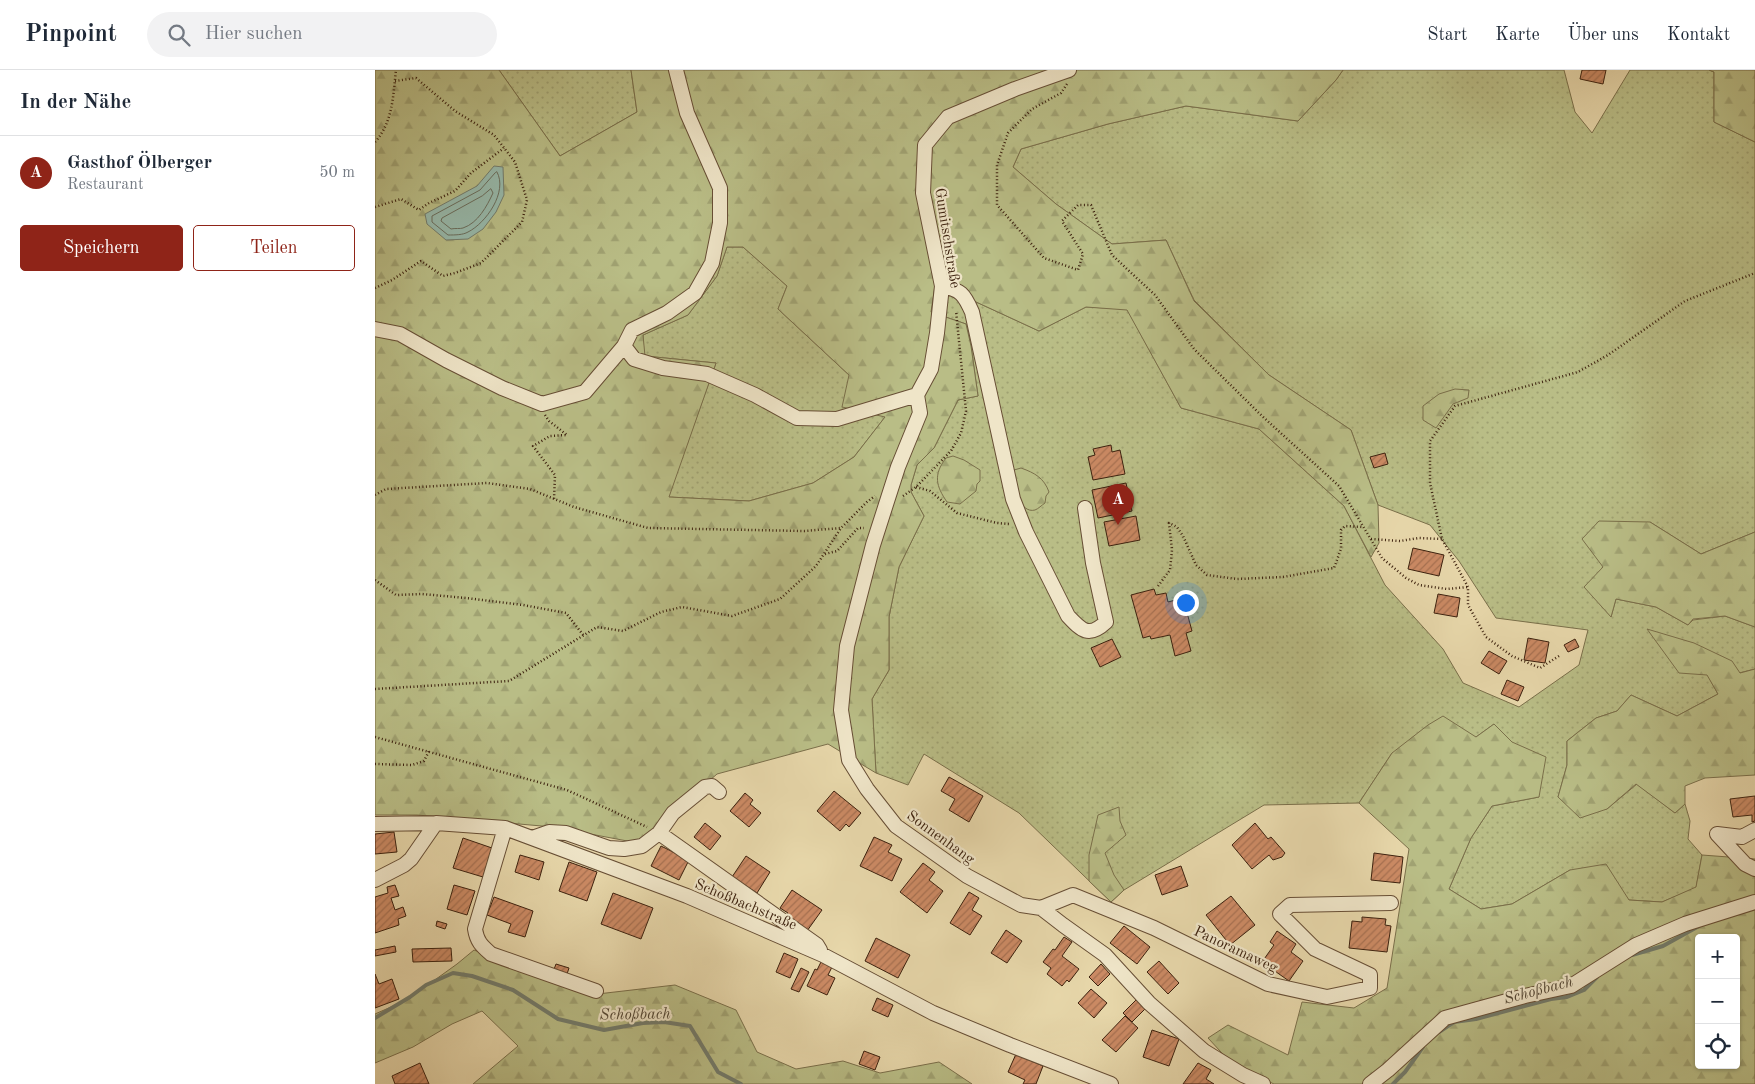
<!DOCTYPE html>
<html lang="de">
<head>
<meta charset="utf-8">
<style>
	body { margin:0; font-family:"Old Standard TT",serif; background:#f2f2f3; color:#1f2937 }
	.controls { position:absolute; right:15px; bottom:15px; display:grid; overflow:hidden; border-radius:5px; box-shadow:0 1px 4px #0004 }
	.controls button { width:45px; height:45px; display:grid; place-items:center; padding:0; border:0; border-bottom:1px solid #e0e1e3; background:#fff; color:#1f2937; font:25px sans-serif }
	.you { position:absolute; left:810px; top:532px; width:18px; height:18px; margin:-12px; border:4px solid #fff; border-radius:50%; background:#1a73e8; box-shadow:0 0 0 8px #1a73e833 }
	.badge { display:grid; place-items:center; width:32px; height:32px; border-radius:50%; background:#8f2418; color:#fff; font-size:16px; font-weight:700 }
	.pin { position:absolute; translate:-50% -41px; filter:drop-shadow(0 1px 2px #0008) }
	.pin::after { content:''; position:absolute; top:26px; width:18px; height:15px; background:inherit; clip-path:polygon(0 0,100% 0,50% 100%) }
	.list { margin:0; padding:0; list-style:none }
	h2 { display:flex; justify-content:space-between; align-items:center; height:65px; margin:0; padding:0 20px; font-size:21px }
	h2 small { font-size:16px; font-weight:400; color:#747a83 }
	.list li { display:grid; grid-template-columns:32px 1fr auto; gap:15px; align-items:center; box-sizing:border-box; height:75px; padding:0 20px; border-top:1px solid #e0e1e3 }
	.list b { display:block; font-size:19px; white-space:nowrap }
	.list p { margin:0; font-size:16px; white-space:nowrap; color:#747a83 }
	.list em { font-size:16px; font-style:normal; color:#747a83 }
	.actions { display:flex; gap:10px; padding:15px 20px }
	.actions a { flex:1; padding:11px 0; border:1px solid #8f2418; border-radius:5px; text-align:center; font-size:18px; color:#8f2418 }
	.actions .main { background:#8f2418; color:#fff }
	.icon { flex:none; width:28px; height:28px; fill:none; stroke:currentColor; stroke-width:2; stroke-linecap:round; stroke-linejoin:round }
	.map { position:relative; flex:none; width:1380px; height:1014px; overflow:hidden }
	header { display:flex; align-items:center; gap:30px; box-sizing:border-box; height:70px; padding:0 25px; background:#fff; border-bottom:1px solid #e0e1e3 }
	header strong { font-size:24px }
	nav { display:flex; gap:28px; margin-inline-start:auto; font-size:18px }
	.search { width:350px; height:45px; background:#f2f2f3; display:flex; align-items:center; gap:12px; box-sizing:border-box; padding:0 18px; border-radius:28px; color:#747a83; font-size:19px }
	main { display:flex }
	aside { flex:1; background:#fff }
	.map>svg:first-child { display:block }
	.grass { fill:url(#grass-dots); stroke:#7a6f4a }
	.forest { fill:url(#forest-firs); stroke:#7a6f4a; fill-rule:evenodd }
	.water { fill:#97b9ab; stroke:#737c6c }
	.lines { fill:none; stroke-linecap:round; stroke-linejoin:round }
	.shore { stroke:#6a6d5c; stroke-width:1 }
	.stream { stroke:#737c6c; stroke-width:4 }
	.building { fill:url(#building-hatch); stroke:#3c210e }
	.minor-casing { stroke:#674e35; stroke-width:16 }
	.path { stroke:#3c210e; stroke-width:2.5; stroke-dasharray:1 2.5; stroke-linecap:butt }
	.minor { stroke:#efe5c8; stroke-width:14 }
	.labels { text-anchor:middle; stroke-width:4.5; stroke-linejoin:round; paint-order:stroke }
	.street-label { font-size:15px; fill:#3c210e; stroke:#efe5c8 }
	.water-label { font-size:16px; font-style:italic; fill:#534735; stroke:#efe5c8 }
</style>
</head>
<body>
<header>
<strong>Pinpoint</strong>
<div class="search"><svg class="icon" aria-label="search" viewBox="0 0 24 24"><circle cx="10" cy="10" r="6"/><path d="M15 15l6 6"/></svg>Hier suchen</div>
<nav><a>Start</a><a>Karte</a><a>Über uns</a><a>Kontakt</a></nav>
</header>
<main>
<aside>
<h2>In der Nähe<small></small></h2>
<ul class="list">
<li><span class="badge">A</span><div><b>Gasthof Ölberger</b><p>Restaurant</p></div><em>50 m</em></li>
</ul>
<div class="actions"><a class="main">Speichern</a><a>Teilen</a></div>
</aside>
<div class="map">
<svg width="1380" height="1014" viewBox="0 0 1380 1014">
	<defs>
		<pattern id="grass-dots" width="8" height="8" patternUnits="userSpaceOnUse" patternTransform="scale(1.25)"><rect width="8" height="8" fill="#b9bd86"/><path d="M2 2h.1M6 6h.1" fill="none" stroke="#a0a272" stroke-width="1.8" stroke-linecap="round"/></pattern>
		<pattern id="forest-firs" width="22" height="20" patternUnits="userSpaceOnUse" patternTransform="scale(1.25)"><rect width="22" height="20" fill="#b9bd86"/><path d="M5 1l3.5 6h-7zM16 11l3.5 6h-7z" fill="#a0a272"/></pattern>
		<pattern id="building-hatch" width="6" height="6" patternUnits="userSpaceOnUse" patternTransform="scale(1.25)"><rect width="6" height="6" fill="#cb8a64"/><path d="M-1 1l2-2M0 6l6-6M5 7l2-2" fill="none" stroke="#a67051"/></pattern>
	</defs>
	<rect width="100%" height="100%" fill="#e7d7aa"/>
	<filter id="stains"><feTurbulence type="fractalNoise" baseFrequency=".004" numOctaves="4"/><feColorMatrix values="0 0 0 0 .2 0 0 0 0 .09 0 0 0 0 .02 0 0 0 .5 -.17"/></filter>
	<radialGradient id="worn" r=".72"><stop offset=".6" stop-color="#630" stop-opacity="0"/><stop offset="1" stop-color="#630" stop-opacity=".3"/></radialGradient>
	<path class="grass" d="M124 0H256L262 42 185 86Z
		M968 0H1189L1200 42 1217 63 1255 0H1334L1339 2V52L1380 72V462L1326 484 1275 452 1228 497 1236 547 1241 529 1281 537 1313 555 1318 550 1350 546 1380 557V599L1364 603 1332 604 1343 624 1302 646 1256 625 1242 641 1221 648 1192 671V695L1183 727 1232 739 1262 714 1300 743 1310 734 1315 751 1313 769 1327 785 1321 818 1287 832 1254 830 1195 800 1137 834 1106 839 1074 819 1096 768 1117 736 1164 727 1137 672 1119 654 1101 667 1017 683 984 733 889 735 749 820 736 832 644 743 549 684 533 715 501 703 497 629 514 600V547L524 497 549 446 536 422V415L542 395 559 378 583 330 603 326 596 276 591 254 556 242 560 215 584 214 599 231 664 261 711 237 752 239 806 338 884 359 969 436 1010 515 1068 579 1088 613 1144 637 1204 595 1213 560 1121 548 1084 491 1055 455 1003 435 976 360 894 305 819 230 791 170 737 174 681 134 638 97 646 79 733 54 811 36 923 51 961 10Z
		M352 177H368L412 216 403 239 474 305 510 347 479 387 438 413 374 431 293 427 341 293 269 286 268 265 313 245 342 206Z"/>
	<path class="forest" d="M0 0H124L185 86 262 42 256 0H968L961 10 923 51 811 36 733 54 646 79 638 97 681 134 737 174 791 170 819 231 894 305 976 360 1003 435 1004 473 996 487 969 436 884 359 806 338 752 240 711 237 664 261 599 231 584 214 560 215 556 242 591 254 596 276 603 326 583 330 559 378 542 395 536 415V422L549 446 524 497 514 547V600L497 629 501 703 453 674 342 704 263 773 178 757 42 745H0ZM352 177H368L412 216 403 239 474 305 467 337 510 347 479 387 438 413 374 431 294 427 341 293 270 286 268 265 313 245 342 206Z
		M1334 0H1380V72L1339 52V2Z
		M1080 319 1094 320 1093 328 1078 334 1061 358 1048 350V336L1064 324Z
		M578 386 589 390 605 400V411L602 414 601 421 585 434 572 432C561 416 558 405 571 388Z
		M646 398C660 403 669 408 674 422L671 426 670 433C667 435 663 439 660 440 645 444 638 416 634 406L639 400Z
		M1224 451 1275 452 1326 484 1380 462V557L1350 546 1318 549 1313 555 1281 537 1241 529 1236 547 1209 517 1228 497 1207 469Z
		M1272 559 1319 573 1357 591 1365 603 1380 599V705L1330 708 1310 716V734L1300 743 1261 714 1232 739 1205 748 1183 727 1192 695V671L1221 648 1242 641 1256 625 1302 646 1343 624 1332 605 1304 603Z
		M1068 646 1101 667 1119 654 1137 672 1171 687 1164 727 1117 736 1096 768 1074 819 1106 839 1137 834 1195 800 1231 794 1254 830 1287 832 1321 817 1327 785 1380 789V1014H899L858 995 833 968 853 955 913 985 927 932 979 938 1012 918 1034 779 984 733 1017 683 1053 655ZM1324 868H1361V995H1324Z
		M744 737 745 751 751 765 730 783 739 805 749 820 736 832 714 811V785L723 745Z
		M99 880 214 925 300 915 361 940 382 982 421 999 468 991 505 1003 564 992 597 1014H98L143 976 107 941 77 954 38 977 0 993V944L32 930 82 894Z"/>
	<path class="water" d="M119 96 128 97 129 125 121 142 108 159 93 169 71 170 52 154 50 144 102 116Z"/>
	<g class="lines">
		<path class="shore" d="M122 102C133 122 111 153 93 162 88 165 80 165 73 165L57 152V146L105 120 120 103Z
			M116 119 118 123C112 136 103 153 88 158 85 159 80 158 76 159L66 151 67 148 107 126Z"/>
		<path class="stream" d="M1257 885 1288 876 1324 856
			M0 948 35 927 51 915 78 903 97 906 138 920 183 949 229 960 268 953 289 952 315 956 343 1002 366 1014
			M1064 962 1079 952 1101 949 1176 929 1192 927 1209 920 1222 907
			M1018 1014 1030 1002 1048 977"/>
	</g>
	<path class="building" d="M1207 0H1231L1228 14 1205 9Z
		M736 375 737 382 745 380 750 404 718 410 713 387 720 385 718 379Z
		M1010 383 1013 394 999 398 995 387Z
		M751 413 757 441 723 448 717 420Z
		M761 446 765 470 734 476 729 452Z
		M1038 478 1069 485 1064 506 1033 499Z
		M779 519 781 525 791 523 793 532 808 528 817 561 811 563 816 581 800 586 795 565 776 569 775 566 768 568 756 525Z
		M1063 524 1085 528 1082 547 1059 543Z
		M1153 568 1174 572 1170 593 1149 590Z
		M737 569 746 587 725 597 716 578Z
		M1200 569 1204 577 1193 582 1189 575Z
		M1114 581 1132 591 1124 604 1106 593Z
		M1132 610 1149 617 1143 631 1126 624Z
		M574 707 608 726 594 752 574 740 580 729 566 721Z
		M459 721 486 743 474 757 471 754 465 761 442 741Z
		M370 723 378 730 375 734 386 743 374 757 355 741Z
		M1380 726V751L1377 752V745L1358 747 1355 729Z
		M330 753 346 766 335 780 319 767Z
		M880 753 893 769 896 767 910 783 907 787 898 790 894 785 877 799 857 775Z
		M19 762 22 782 0 784V764Z
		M499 767 517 775 513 782 527 789 517 811 485 796Z
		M88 768 117 778 108 807 78 798Z
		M286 776 314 790 304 810 276 796Z
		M999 783 1028 787 1025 813 996 810Z
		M145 785 169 792 164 810 140 802Z
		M371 786 395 802 382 823 357 807Z
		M194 792 222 802 212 831 184 821Z
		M548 793 560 802 554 810 568 821 552 843 525 822Z
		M806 796 813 816 787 825 780 805Z
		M20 815 24 826 16 828 20 840 28 837 31 846 23 849 24 855 0 863V827L13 823 12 817Z
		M79 815 100 821 92 845 72 839Z
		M417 820 447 840 432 861 411 846 413 843 405 838Z
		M594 822 604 828 597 840 607 846 595 865 575 853Z
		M238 823 278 838 266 869 226 854Z
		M856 826 880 855 855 875 831 845Z
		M119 827 158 841 150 867 133 862 136 854 112 845Z
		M987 847 1011 849 1010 855 1016 856 1012 882 974 878 977 851 987 852Z
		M62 851 72 854 70 859 61 856Z
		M749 856 775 877 762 894 735 873Z
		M631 860 647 871 632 893 616 883Z
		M902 861 921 874 916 882 928 891 914 911 887 892 899 875 895 872Z
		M689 867 697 872 687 886 704 899 694 912 692 910 687 916 672 904 676 898 668 892 678 879 680 880Z
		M501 868 535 885 523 908 490 891Z
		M20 876 21 882 0 886V880Z
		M76 878 77 891 38 892 37 879Z
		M409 883 423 889 415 908 401 902Z
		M784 891 804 913 793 924 772 902Z
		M446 892 457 897 453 905 460 908 452 925 432 916 440 899 442 900Z
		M181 894 194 898 191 907 178 902Z
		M726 894 735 904 723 916 714 907Z
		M426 898 434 902 424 922 416 919Z
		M0 904 4 914 17 909 24 929 0 938Z
		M716 919 732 933 719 948 703 933Z
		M502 928 518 935 513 947 497 940Z
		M761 930 770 939 757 952 748 943Z
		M750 946 763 958 741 982 727 970Z
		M777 960 804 969 794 996 768 987Z
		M489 981 505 987 500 1000 484 994Z
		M641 984 668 996 661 1014H648L650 1010 633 1002Z
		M45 993 54 1014H20L17 1006Z
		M823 993 836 1000 831 1009 839 1014H808Z"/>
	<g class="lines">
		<g class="minor-casing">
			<path id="minor" d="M301 0 312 43 345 118V153L337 193 320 223 292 243 257 260 249 276 259 289 288 298 332 304 380 325 422 348 462 349 542 325 556 299 562 263 567 216 548 123 550 75 573 47 640 19 694 0
				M567 216C586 220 589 224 597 242L638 429 651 462 693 546C707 561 714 568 731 552L718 493 710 438
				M0 259 25 264 71 290 127 318 167 334 210 322 249 276
				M542 325 545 343 523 397 498 475 472 576 466 640 474 690 492 719 521 756 592 806 646 835 666 838 688 855 730 885 774 933 829 981 868 1005 888 1014
				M0 754 61 753
				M130 758 100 859C102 872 107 876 116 884L221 921
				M1380 760 1367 767 1342 764 1370 794 1380 799
				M284 763 442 875 445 880
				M157 768 174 762 191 763 234 778 249 779 267 776 284 763 298 743 330 717 337 716 344 722
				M0 810 29 795 36 789 61 753 130 758 312 826 448 885 558 943 635 975 736 1014
				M666 838 698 825 779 858 893 914 952 927 995 918V905L940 879 905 844 915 835 1016 833
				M995 1014 1013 1000 1070 948 1150 926 1196 916 1261 875 1310 854 1380 832"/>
		</g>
		<path class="path" d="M692 14 686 23 657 39 633 63 622 95V135L669 188 703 200 708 184 687 151 703 135H716L737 185 780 225 819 279 887 346 964 416 1007 488 1031 508 1044 515 1072 519 1093 517
			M0 72C18 52 18 26 21 0
			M0 137 26 129 44 140 54 133 80 121 96 103 129 78
			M0 218 17 210 46 191 68 206 80 203 106 193 147 152 152 130 140 92 119 65 80 41 41 8 20 11
			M170 345 174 351 192 365 175 366 158 376 180 405 179 429
			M541 417 555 421 582 443 622 453 634 454
			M0 425 11 419 112 413 155 419 199 437 273 458 429 461 466 458
			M528 426 541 417 576 381 586 363 591 341 581 241
			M996 469 1025 471 1044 468 1067 469
			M450 484 462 481 483 458H489
			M0 510 21 525 47 524 91 528 148 535 191 543 209 566
			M783 516 795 500 797 480 794 453 802 457 808 466 821 495 832 505 862 509 908 507 959 498 966 479V460L970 456 988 457
			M1184 586 1165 598 1137 586 1111 567 1093 535V517L1067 469 1055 413V371L1080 336 1203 302 1233 285 1310 231 1380 203
			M0 619 134 611 222 557 248 561 286 542 307 537 357 546 405 529 441 496 466 458 492 432 500 426
			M0 667 192 720 272 757
			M0 694 37 695 49 691 54 681"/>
		<use href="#minor" class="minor"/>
	</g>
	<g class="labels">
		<g class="street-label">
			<text transform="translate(573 168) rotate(81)" y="5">Gumitschstraße</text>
			<text transform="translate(566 767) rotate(36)" y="5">Sonnenhang</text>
			<text transform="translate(371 834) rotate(23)" y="5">Schoßbachstraße</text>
			<text transform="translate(861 879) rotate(25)" y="5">Panoramaweg</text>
		</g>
		<g class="water-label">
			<text transform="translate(1163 919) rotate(-15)" y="6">Schoßbach</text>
			<text transform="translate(260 943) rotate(-1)" y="6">Schoßbach</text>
		</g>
	</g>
	<rect width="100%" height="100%" filter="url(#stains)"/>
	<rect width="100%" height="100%" fill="url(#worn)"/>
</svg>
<div class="controls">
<button>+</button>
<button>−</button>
<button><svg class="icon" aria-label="locate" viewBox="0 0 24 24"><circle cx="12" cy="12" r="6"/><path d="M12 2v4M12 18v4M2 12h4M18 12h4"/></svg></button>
</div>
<div class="you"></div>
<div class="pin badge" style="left:743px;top:455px">A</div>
</div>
</main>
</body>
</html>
